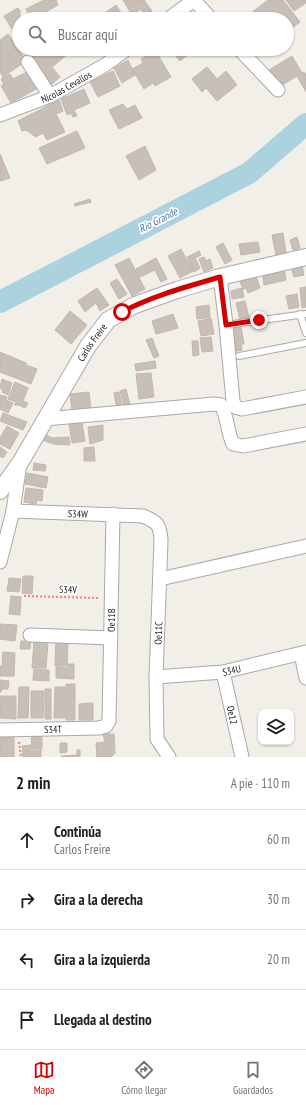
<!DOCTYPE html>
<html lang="es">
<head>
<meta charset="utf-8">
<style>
	body { margin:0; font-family:"PT Sans Narrow",sans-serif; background:#f2f2f2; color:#202124 }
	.controls { position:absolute; right:12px; bottom:12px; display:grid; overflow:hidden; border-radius:8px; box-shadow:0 1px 3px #0004 }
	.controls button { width:36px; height:36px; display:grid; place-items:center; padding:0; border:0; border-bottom:1px solid #e0e0e0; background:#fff; color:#202124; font:20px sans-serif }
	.stop { position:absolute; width:12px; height:12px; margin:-9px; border:3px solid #d40000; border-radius:50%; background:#fff }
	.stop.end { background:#d40000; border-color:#fff; box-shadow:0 1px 4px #0008 }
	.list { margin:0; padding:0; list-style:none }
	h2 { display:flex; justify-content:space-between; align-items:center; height:52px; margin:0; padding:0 16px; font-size:17px }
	h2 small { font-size:13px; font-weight:400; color:#757577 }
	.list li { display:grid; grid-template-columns:26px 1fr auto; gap:12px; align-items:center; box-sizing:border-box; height:60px; padding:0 16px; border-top:1px solid #e0e0e0 }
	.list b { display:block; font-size:15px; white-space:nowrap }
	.list p { margin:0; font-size:13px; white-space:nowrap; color:#757577 }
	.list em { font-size:13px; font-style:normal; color:#757577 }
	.icon { flex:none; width:22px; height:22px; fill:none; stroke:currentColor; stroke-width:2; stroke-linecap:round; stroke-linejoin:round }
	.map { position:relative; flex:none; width:306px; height:757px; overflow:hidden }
	.search { position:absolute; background:#fff; box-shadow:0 1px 3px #0004; left:12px; right:12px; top:12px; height:44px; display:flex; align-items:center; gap:10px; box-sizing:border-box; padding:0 14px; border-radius:22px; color:#757577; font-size:15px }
	.sheet { height:292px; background:#fff }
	nav { display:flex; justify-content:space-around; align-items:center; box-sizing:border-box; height:56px; border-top:1px solid #e0e0e0; background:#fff; font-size:11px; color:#757577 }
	nav a { display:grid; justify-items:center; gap:2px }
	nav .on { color:#d40000 }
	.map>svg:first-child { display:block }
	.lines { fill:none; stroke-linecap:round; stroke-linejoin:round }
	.river { stroke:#aad3df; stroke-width:22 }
	.building { fill:#c7bfb8; stroke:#c4b6ab }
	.service-casing { stroke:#a9a9a9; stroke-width:8 }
	.minor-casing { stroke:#a9a9a9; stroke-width:15 }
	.tertiary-casing { stroke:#a9a9a9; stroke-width:18 }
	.path { stroke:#fa8072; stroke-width:2; stroke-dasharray:2 2; stroke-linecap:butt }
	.service { stroke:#fff; stroke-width:6 }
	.minor { stroke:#fff; stroke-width:13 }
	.tertiary { stroke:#fff; stroke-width:16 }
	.route { stroke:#d40000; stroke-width:5 }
	.labels { text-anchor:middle; stroke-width:3.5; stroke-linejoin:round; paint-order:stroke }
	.street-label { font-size:10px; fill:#222; stroke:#fff }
	.water-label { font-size:11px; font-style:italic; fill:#4a7aab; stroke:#fff }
</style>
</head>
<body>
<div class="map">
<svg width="306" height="757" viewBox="0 0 306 757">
	<rect width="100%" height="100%" fill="#f2efe9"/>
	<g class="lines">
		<path class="river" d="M0 302 249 173 306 124"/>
	</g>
	<path class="building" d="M44 0H56L58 5 44 13 46 17 42 19H31L26 9Z
		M123 0H144L152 11 145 15 141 9 132 15Z
		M268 0H283L300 22 287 32V19H243Z
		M286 0H306V3L294 11Z
		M116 5 122 14 118 17 119 19H103L108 15 106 12Z
		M18 8 21 12 19 13 22 19H19V25L12 29 4 16Z
		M8 34 26 61 3 77 0 72V40Z
		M36 49H65L69 53 52 67 60 77 51 85 27 56Z
		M170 49H195L180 61Z
		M155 50 171 77 155 86 153 83 144 89 132 69 143 63 141 59Z
		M292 56 302 73 304 72 306 75V92L297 76 279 87 269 70Z
		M128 60 135 75 122 83 114 68Z
		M207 67 217 79 226 71 237 85 217 101 206 88 202 92 192 79Z
		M29 71 38 88 11 103 1 86 4 84 1 79 10 74 13 79Z
		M113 71 120 86 98 97 90 82Z
		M84 89 90 103 74 110 77 116 73 117 71 113 67 115 61 99Z
		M59 100 63 111 56 114 65 132 47 140 43 133 36 137 26 130 22 131 18 121Z
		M123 104 127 109 135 105 142 118 119 129 109 110Z
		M77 131 85 148 47 164 39 148Z
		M145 146 156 170 139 180 126 156Z
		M0 154 10 178 0 181Z
		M90 199 91 202 75 206 74 204Z
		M283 233 286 253 276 255 272 235Z
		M297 237 300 248 293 250 290 240Z
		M258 242 260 252 241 255 239 244Z
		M223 243 232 260 225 264 216 247Z
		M181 249 193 271 180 278 168 256Z
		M199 251 201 255 195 258 200 268 194 272 187 257Z
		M204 257 206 261 210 259 213 268 204 272 199 259Z
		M129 258 145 289 132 296 115 265Z
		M156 258 167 279 161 282 155 270 140 277 136 269Z
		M302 265 304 275 294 277 291 267Z
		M284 267 286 280 264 285 262 272Z
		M256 276 260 288 248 293 246 288 243 289 240 282Z
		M117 279 127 294 119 299 110 283Z
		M306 287V307L302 308 300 288Z
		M97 288 109 305 100 311 96 303 85 312 78 301Z
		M242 288 244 297 232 299 231 291Z
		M297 294 299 307 289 309 286 296Z
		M245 301 249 318 240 320 236 303Z
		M209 305 210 317 197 319 196 307Z
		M70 311 87 325 71 344 55 330Z
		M173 314 178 328 156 334 152 321Z
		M211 318 214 334 201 336 198 321Z
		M241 327 244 344H241L242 350 232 352 228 329Z
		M211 337 213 351 202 352 200 338Z
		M152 338 159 356 154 358 146 340Z
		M192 341H198L199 355 193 356Z
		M0 352 26 363V365L37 369 31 384 0 372Z
		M155 361 156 368 136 371 135 364Z
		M151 373 154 397 139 399 136 374Z
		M2 379 12 383 8 395 2 392 3 390 0 388Z
		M15 382 28 388 23 401 28 403 25 408 19 405H14L16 402 8 399Z
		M126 389 130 405 124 406 120 391Z
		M89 392 91 409 72 411 70 394Z
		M119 392 122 406 117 408 114 393Z
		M0 395 7 397 6 400 13 403 8 413 0 409Z
		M3 413 27 422 23 430 0 421Z
		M82 422 85 441 72 443 69 423Z
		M103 425V440L90 444 88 427Z
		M7 426 19 433 10 449 0 444V438Z
		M39 431 52 438 69 437 70 445 53 444 37 438Z
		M0 447 7 452 3 458 0 456Z
		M94 447 95 461H84V448Z
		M34 463 46 465 45 471 33 470Z
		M27 473 48 477 46 488 25 484Z
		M26 488 43 490 42 501 37 500 36 504 24 502Z
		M23 576H33L32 594 22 593Z
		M9 578 21 579 19 592 7 591Z
		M11 596 21 597 20 615 9 614Z
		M0 624 17 625 15 641 0 639Z
		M21 641H31L30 649H20Z
		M34 641 48 642 46 668H32Z
		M56 641H68L67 666H55Z
		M3 652 15 653 14 676H0V666L2 667Z
		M68 664H74V679L56 678V667L68 668Z
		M34 669 49 670V681L33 680Z
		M0 680 9 681 8 689H2L1 692H0Z
		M66 684H75V720H66Z
		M19 687H29L28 718H18Z
		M55 687H65V718H54Z
		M45 689H51V719H45Z
		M31 691H44L43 718H31Z
		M0 696H16V719L0 718Z
		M93 703V720H79V704Z
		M14 733V757H0V734Z
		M103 734H114L115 753 111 757H97L96 743 105 742Z
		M42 735V749H32L31 736Z
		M60 743H67V752L60 753Z
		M31 745V751L41 750V757H23L22 746Z
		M77 750H80V757H62L61 756 77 755Z"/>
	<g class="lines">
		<g class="service-casing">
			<path id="service" d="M300 314 306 333
				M226 325 306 314
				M239 356 306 343"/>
		</g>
		<g class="minor-casing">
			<g id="minor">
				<path d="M194 0 211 19"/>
				<path d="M168 19 194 0"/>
				<path d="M239 49 278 90"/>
				<path d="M28 62 50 96"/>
				<path id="s1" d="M0 115 50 96 105 65 127 49"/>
				<path d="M220 277 226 325 233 401 235 407 242 409 306 397"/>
				<path d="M45 419 214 404 221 405C228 417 227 432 233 444L243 446 306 434"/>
				<path id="s2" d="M13 511 143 516C157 522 160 524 161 540L156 677 157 739 169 757"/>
				<path d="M0 562 13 511 20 463"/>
				<path d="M160 579 306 546"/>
				<path d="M30 635 111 638"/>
				<path d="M301 654 306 678"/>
				<path id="s3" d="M223 672 242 757"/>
				<path id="s4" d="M156 677 223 672 306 652"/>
				<path id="s5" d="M0 730 99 728 106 726 109 721 113 514"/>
			</g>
		</g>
		<g class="tertiary-casing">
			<g id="tertiary">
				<path id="s6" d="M0 491 20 463 88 346 108 320 135 305 177 290 220 277 306 257"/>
			</g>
		</g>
		<path class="path" d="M24 596 100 598
			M19 742 21 757"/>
		<use href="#service" class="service"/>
		<use href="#minor" class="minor"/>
		<use href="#tertiary" class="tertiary"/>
	</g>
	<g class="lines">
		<path class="route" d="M122 312C152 296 186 287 220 277L226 325 259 320"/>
	</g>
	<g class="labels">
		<g class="street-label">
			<text dy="4" stroke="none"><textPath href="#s1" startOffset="72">Nicolas Cevallos</textPath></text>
			<text dy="4" stroke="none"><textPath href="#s6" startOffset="175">Carlos Freire</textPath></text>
			<text dy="4" stroke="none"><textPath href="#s2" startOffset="65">S34W</textPath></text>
			<text transform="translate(68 589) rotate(1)" y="4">S34V</text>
			<text dy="4" stroke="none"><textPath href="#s5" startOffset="213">Oe11B</textPath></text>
			<text transform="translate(158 633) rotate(-88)" y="4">Oe11C</text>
			<text dy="4" stroke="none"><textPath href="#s4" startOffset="76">S34U</textPath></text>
			<text dy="4" stroke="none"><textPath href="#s3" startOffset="44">Oe12</textPath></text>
			<text dy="4" stroke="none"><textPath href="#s5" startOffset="53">S34T</textPath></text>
		</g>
		<g class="water-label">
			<text transform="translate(158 220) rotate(-27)" y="4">Rio Grande</text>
		</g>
	</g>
</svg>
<div class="controls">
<button><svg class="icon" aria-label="layers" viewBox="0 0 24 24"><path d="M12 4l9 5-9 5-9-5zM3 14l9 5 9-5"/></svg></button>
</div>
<div class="stop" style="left:122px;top:312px"></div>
<div class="stop end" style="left:259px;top:320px"></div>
<div class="search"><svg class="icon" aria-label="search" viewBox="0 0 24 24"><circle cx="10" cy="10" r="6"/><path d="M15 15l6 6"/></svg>Buscar aquí</div>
</div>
<section class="sheet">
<h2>2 min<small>A pie · 110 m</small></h2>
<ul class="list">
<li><svg class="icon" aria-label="ahead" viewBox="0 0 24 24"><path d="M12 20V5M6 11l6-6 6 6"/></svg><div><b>Continúa</b><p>Carlos Freire</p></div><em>60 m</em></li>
<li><svg class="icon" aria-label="right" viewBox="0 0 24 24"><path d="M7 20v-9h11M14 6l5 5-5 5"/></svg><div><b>Gira a la derecha</b></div><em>30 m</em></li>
<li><svg class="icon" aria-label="left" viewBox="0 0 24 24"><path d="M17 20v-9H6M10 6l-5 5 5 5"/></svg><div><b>Gira a la izquierda</b></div><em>20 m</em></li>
<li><svg class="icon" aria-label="arrive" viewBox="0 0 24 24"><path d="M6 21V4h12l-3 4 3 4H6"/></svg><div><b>Llegada al destino</b></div></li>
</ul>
</section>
<nav>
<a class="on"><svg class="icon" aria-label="map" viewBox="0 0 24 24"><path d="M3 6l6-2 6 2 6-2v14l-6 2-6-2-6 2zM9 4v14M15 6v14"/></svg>Mapa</a>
<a><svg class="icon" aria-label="directions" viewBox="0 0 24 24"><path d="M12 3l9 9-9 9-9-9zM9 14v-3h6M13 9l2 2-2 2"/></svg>Cómo llegar</a>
<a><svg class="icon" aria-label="saved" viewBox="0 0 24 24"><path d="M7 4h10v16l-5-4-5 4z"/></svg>Guardados</a>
</nav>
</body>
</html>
